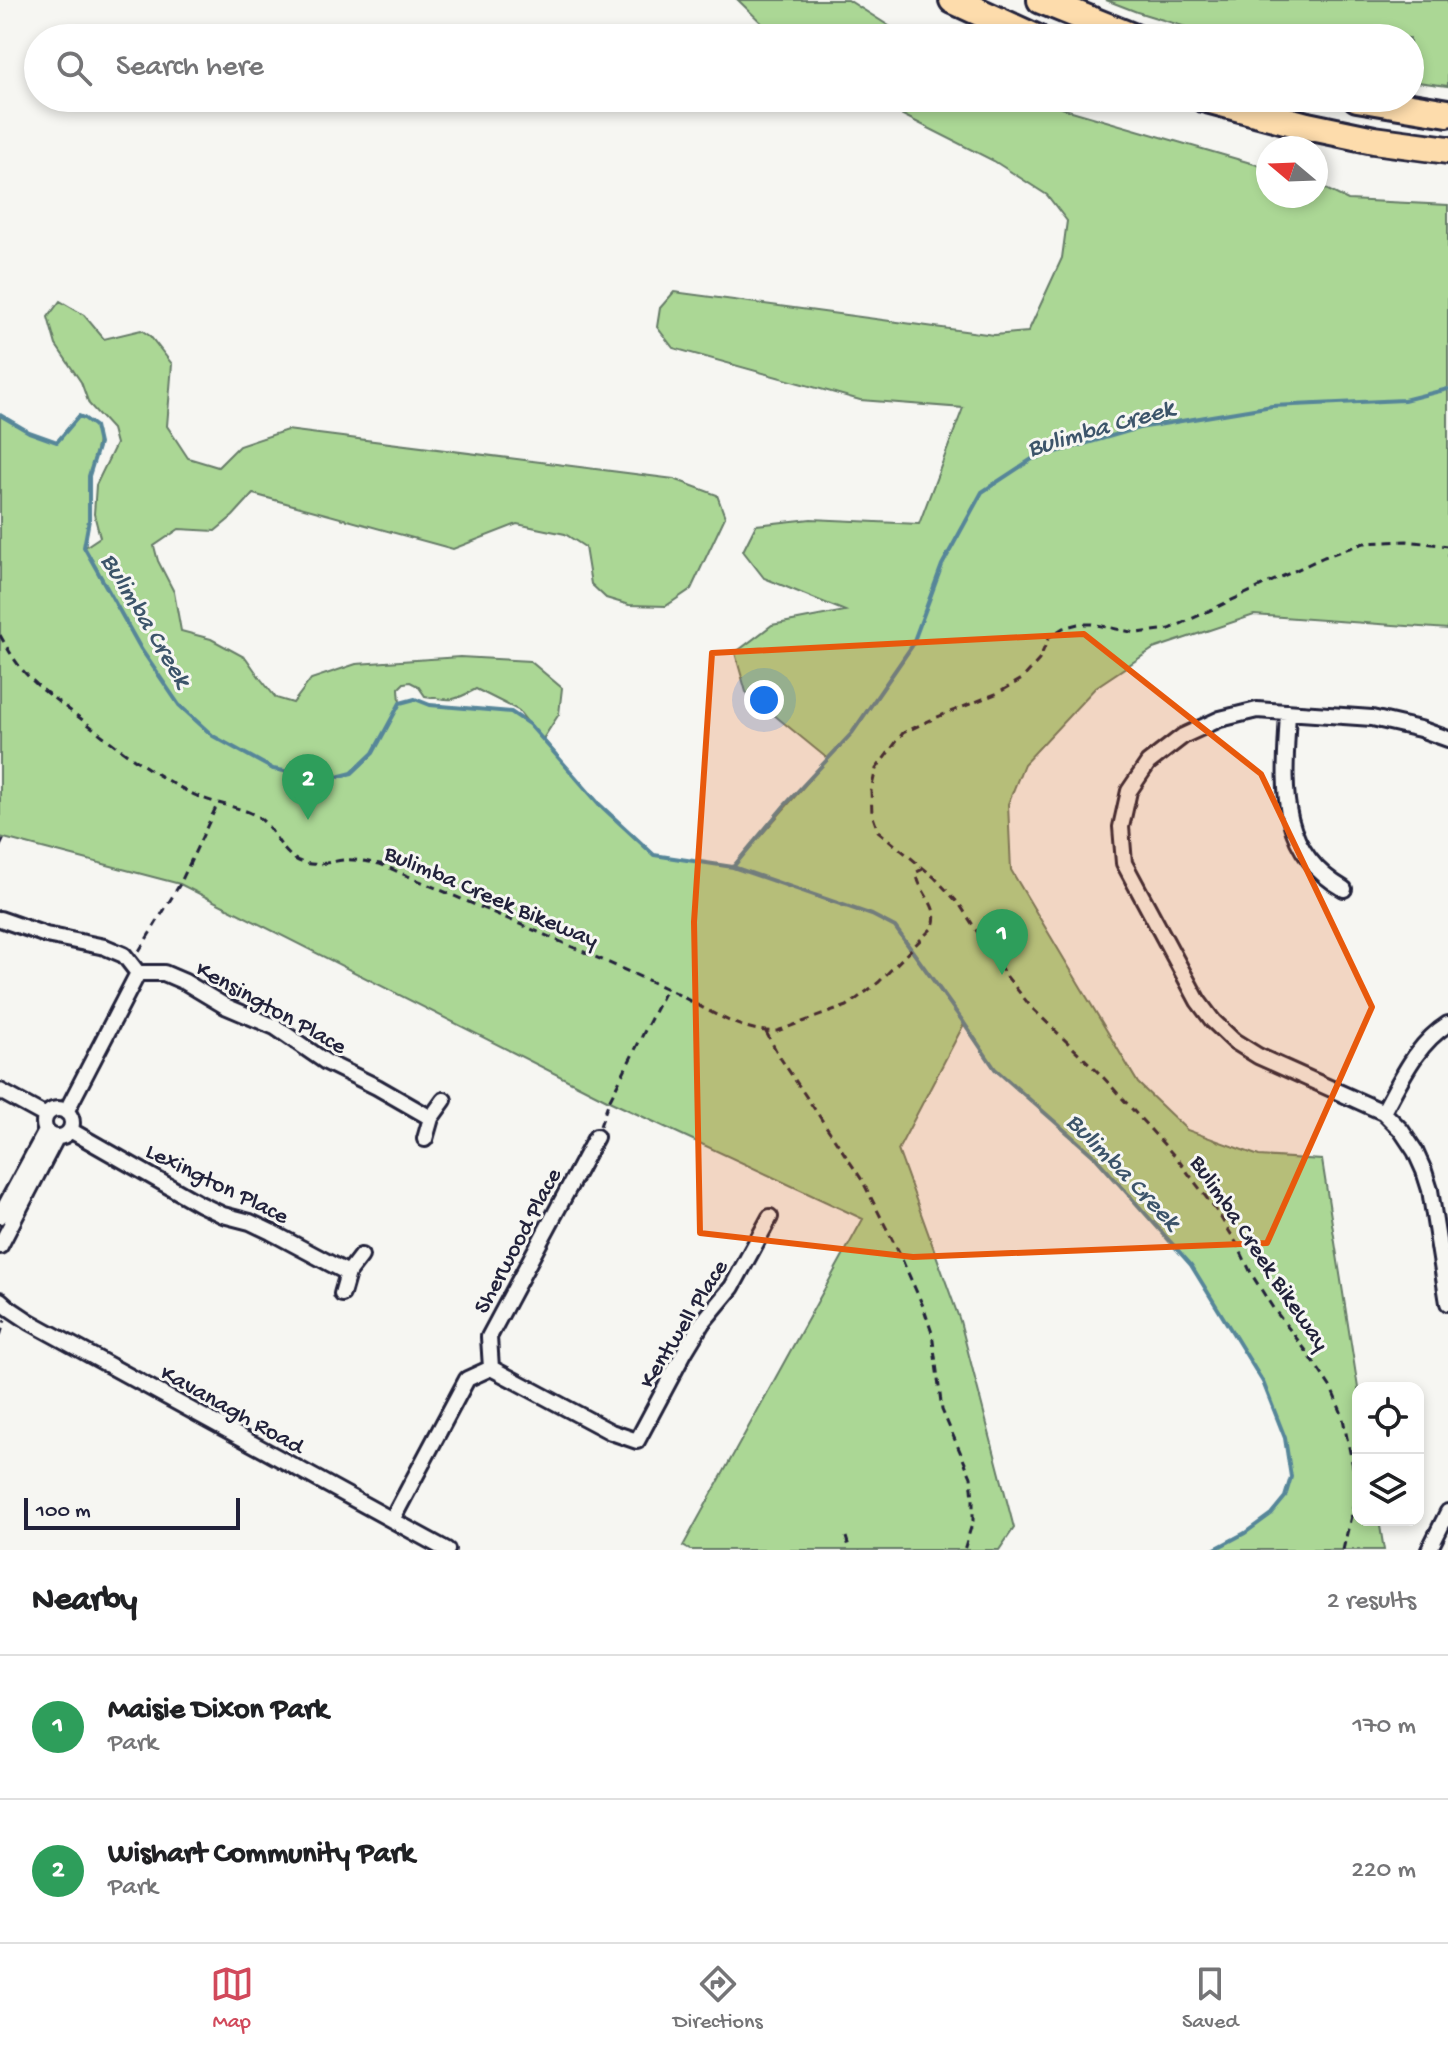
<!DOCTYPE html>
<html lang="en">
<head>
<meta charset="utf-8">
<style>
	body { margin:0; font-family:"Gochi Hand",sans-serif; background:#f2f2f2; color:#202124 }
	.controls { position:absolute; right:24px; bottom:24px; display:grid; overflow:hidden; border-radius:16px; box-shadow:0 4px 12px #0003 }
	.controls button { width:72px; height:72px; display:grid; place-items:center; padding:0; border:0; border-bottom:2px solid #e0e0e0; background:#fff; color:#202124; font:40px sans-serif }
	.compass { position:absolute; left:1256px; top:136px; width:72px; height:72px; border-radius:50%; background:#fff; box-shadow:0 4px 12px #0003; rotate:289deg }
	.scale { position:absolute; left:24px; bottom:20px; width:216px; box-sizing:border-box; padding-left:8px; border:4px solid #22223b; border-top:0; font-size:22px; line-height:28px; white-space:nowrap; color:#22223b; -webkit-text-stroke:6px #f6f6f2; paint-order:stroke }
	.you { position:absolute; left:764px; top:700px; width:28px; height:28px; margin:-20px; border:6px solid #fff; border-radius:50%; background:#1a73e8; box-shadow:0 0 0 12px #1a73e833 }
	.badge { display:grid; place-items:center; width:52px; height:52px; border-radius:50%; background:#d1495b; color:#fff; font-size:26px; font-weight:700 }
	.pin { position:absolute; translate:-50% -66px; filter:drop-shadow(0 2px 4px #0008) }
	.pin::after { content:''; position:absolute; top:42px; width:28px; height:24px; background:inherit; clip-path:polygon(0 0,100% 0,50% 100%) }
	.list { margin:0; padding:0; list-style:none }
	h2 { display:flex; justify-content:space-between; align-items:center; height:104px; margin:0; padding:0 32px; font-size:34px }
	h2 small { font-size:26px; font-weight:400; color:#757577 }
	.list li { display:grid; grid-template-columns:52px 1fr auto; gap:24px; align-items:center; box-sizing:border-box; height:144px; padding:0 32px; border-top:2px solid #e0e0e0 }
	.list b { display:block; font-size:30px; white-space:nowrap }
	.list p { margin:0; font-size:26px; white-space:nowrap; color:#757577 }
	.list em { font-size:26px; font-style:normal; color:#757577 }
	.icon { flex:none; width:44px; height:44px; fill:none; stroke:currentColor; stroke-width:2; stroke-linecap:round; stroke-linejoin:round }
	.map { position:relative; flex:none; width:1448px; height:1550px; overflow:hidden }
	.search { position:absolute; background:#fff; box-shadow:0 4px 12px #0003; left:24px; right:24px; top:24px; height:88px; display:flex; align-items:center; gap:20px; box-sizing:border-box; padding:0 28px; border-radius:44px; color:#757577; font-size:30px }
	.sheet { height:392px; background:#fff }
	nav { display:flex; justify-content:space-around; align-items:center; box-sizing:border-box; height:112px; border-top:2px solid #e0e0e0; background:#fff; font-size:22px; color:#757577 }
	nav a { display:grid; justify-items:center; gap:4px }
	nav .on { color:#d1495b }
	.map>svg:first-child { display:block }
	.green { fill:#abd795; stroke:#667c68; stroke-width:2; fill-rule:evenodd }
	.lines { fill:none; stroke-linecap:round; stroke-linejoin:round }
	.stream { stroke:#578699; stroke-width:4 }
	.street-casing { stroke:#22223b; stroke-width:20 }
	.highway-casing { stroke:#22223b; stroke-width:32 }
	.path { stroke:#22223b; stroke-width:3; stroke-dasharray:8 6; stroke-linecap:butt }
	.street { stroke:#f6f6f2; stroke-width:14 }
	.highway { stroke:#fddcac; stroke-width:26 }
	.marked { fill:#e8590c; fill-opacity:0.2; stroke:#e8590c; stroke-width:6; stroke-linejoin:round }
	.labels { text-anchor:middle; stroke-width:6; stroke-linejoin:round; paint-order:stroke }
	.street-label { font-size:24px; fill:#22223b; stroke:#f6f6f2 }
	.water-label { font-size:26px; font-style:italic; fill:#3c546a; stroke:#f6f6f2 }
</style>
</head>
<body>
<div class="map">
<svg width="1448" height="1550" viewBox="0 0 1448 1550">
	<rect width="100%" height="100%" fill="#f6f6f2"/>
	<filter id="ink" filterUnits="userSpaceOnUse"><feTurbulence type="fractalNoise" baseFrequency=".0125" numOctaves="2"/><feDisplacementMap in="SourceGraphic" scale="16" xChannelSelector="R" yChannelSelector="G"/><feConvolveMatrix kernelMatrix="1 2 1 2 8 2 1 2 1" color-interpolation-filters="sRGB"/></filter>
	<g filter="url(#ink)">
		<path class="green" d="M738 0H848L908 38H777Z
			M1106 0H1448V86L1410 81V38H1222L1137 12Z
			M869 98H1027L1268 168V196H1316V184L1348 200 1448 205V629L1254 615 1153 649 1096 687 1024 764 1008 804 1011 870 1138 1083 1187 1130 1259 1156 1322 1160 1358 1388V1520H1379L1384 1550H1213L1245 1533 1271 1514 1285 1497 1291 1477 1285 1438 1263 1382 1191 1265 1095 1157 995 1069 964 1024 898 1150 960 1321 1014 1528 999 1550H690L683 1546 863 1219 609 1101 180 884 0 837V415L29 432 57 442 79 416C112 427 93 454 89 476 87 489 90 503 89 515 89 526 86 537 85 547L100 537 94 514 96 485 116 444 112 429 89 404 81 382 56 345 48 317 60 301 84 315 104 339 141 330 150 336 172 364 167 426 188 458 218 467 239 446 287 430 674 479 717 495 725 517 691 589 666 606 629 605 606 598 591 584 585 547 565 534 517 524 453 549 253 494 233 516 215 531 179 529 154 546 158 561 174 592 181 631 211 639 246 658 260 678 276 698 293 703 311 679 356 664 460 657 530 661 562 688 559 714 543 739 599 804 654 855 733 867 828 759 746 692 735 653 772 625 845 611 764 578 743 551 756 525 811 519 919 524 963 408 860 400 673 348 657 327 660 308 674 292 994 335 1028 332 1062 258 1067 221 1047 195 994 161ZM410 682 418 686 425 696C451 701 452 702 476 689L518 710 529 724 511 712 430 705 415 699 400 703 399 688 404 683Z"/>
		<g class="lines">
			<path class="stream" d="M0 415 29 432 57 442 79 416 84 418 95 426 99 444 89 476V520L84 547 141 649 179 705 213 736 273 769 329 779 352 773 373 753 400 703 415 699 430 705 511 712 529 724 599 804 654 855 733 867 872 915 895 927 964 1023 995 1069 1095 1157 1191 1265 1263 1382 1285 1438 1291 1477 1285 1497 1271 1514 1245 1533 1213 1550
				M733 867 785 805 852 733 912 646 942 565 982 492 1032 459 1139 428 1272 406 1404 400 1448 389"/>
			<g class="street-casing">
				<path id="street" d="M1288 712C1285 781 1274 849 1344 889
					M1448 739 1420 729 1372 718 1257 710 1220 719 1183 736 1148 763 1129 791 1121 827 1124 863 1198 1001 1213 1021 1234 1041 1258 1056 1383 1112 1401 1130 1415 1151 1424 1171 1430 1190 1448 1303
					M0 919 46 935 105 947 124 955 138 973H164L185 982 225 1006 275 1027 326 1062 377 1087 431 1118
					M0 1091 46 1116
					M44 1123a14 14 0 1 1 28 0a14 14 0 1 1-28 0Z
					M66 1112 138 973
					M1383 1112C1401 1080 1416 1044 1448 1024
					M70 1130 200 1204 223 1215 250 1222 271 1232 348 1273
					M425 1139 431 1118 444 1100
					M0 1216 46 1131
					M0 1246 56 1138
					M342 1294 348 1273 361 1256
					M0 1300 9 1308 30 1322 447 1550
					M491 1368 489 1337 596 1137
					M392 1520 467 1379 491 1368 611 1432 637 1441 685 1351 702 1323 732 1287 770 1217
					M1429 1550 1448 1512"/>
			</g>
			<g class="highway-casing">
				<path id="highway" d="M953 0 1036 38
					M1041 0 1135 38
					M1203 98 1307 126 1374 140 1448 150
					M1357 98 1448 113"/>
			</g>
			<path class="path" d="M0 635C8 649 16 664 27 675 43 692 62 704 80 718 117 747 154 776 197 796 216 804 237 806 255 815 275 826 279 854 301 862 316 867 328 862 343 860 356 859 368 862 380 864 475 905 570 945 665 988 698 1003 739 1034 777 1031L847 1006 879 982 932 928C943 907 916 891 917 872L925 868
				M0 846 4 838
				M139 951 180 884 218 803
				M766 1032 779 1056 862 1180 899 1253 923 1306 932 1333 942 1410 971 1477 973 1499V1521L964 1550
				M600 1126 609 1101 666 989
				M0 1336 5 1320
				M846 1537 850 1550
				M1343 1550 1356 1495 1355 1476 1342 1414 1331 1388 1307 1352 1273 1308 1252 1275 1237 1244 1218 1213 1179 1161 1103 1077 1031 1007 1004 973 960 905 934 877 878 831 872 814 871 790 876 769 903 733 935 718 998 693 1022 679 1039 660 1049 637 1063 628 1078 624H1092L1136 633 1170 629 1324 557 1364 543 1407 541 1448 546"/>
			<use href="#street" class="street"/>
			<use href="#highway" class="highway"/>
		</g>
	</g>
	<path class="marked" d="M1084 634 1261 774 1372 1007 1267 1243 913 1257 700 1233 694 922 712 653Z"/>
	<g class="labels">
		<g class="street-label">
			<text transform="translate(492 895) rotate(23)" y="8">Bulimba Creek Bikeway</text>
			<text transform="translate(272 1006) rotate(29)" y="8">Kensington Place</text>
			<text transform="translate(218 1182) rotate(26)" y="8">Lexington Place</text>
			<text transform="translate(516 1240) rotate(-62)" y="8">Sherwood Place</text>
			<text transform="translate(1261 1252) rotate(56)" y="8">Bulimba Creek Bikeway</text>
			<text transform="translate(682 1323) rotate(-58)" y="8">Kentwell Place</text>
			<text transform="translate(233 1408) rotate(29)" y="8">Kavanagh Road</text>
		</g>
		<g class="water-label">
			<text transform="translate(1100 426) rotate(-16)" y="9">Bulimba Creek</text>
			<text transform="translate(148 619) rotate(59)" y="9">Bulimba Creek</text>
			<text transform="translate(1125 1170) rotate(46)" y="9">Bulimba Creek</text>
		</g>
	</g>
</svg>
<div class="controls">
<button><svg class="icon" aria-label="locate" viewBox="0 0 24 24"><circle cx="12" cy="12" r="6"/><path d="M12 2v4M12 18v4M2 12h4M18 12h4"/></svg></button>
<button><svg class="icon" aria-label="layers" viewBox="0 0 24 24"><path d="M12 4l9 5-9 5-9-5zM3 14l9 5 9-5"/></svg></button>
</div>
<svg class="compass" viewBox="-18 -18 36 36"><path d="M0-13l5 13h-10z" fill="#e53935"/><path d="M0 13l5-13h-10z" fill="#757577"/></svg>
<div class="scale">100 m</div>
<div class="you"></div>
<div class="pin badge" style="left:1002px;top:975px;background:#2e9e5b">1</div>
<div class="pin badge" style="left:308px;top:820px;background:#2e9e5b">2</div>
<div class="search"><svg class="icon" aria-label="search" viewBox="0 0 24 24"><circle cx="10" cy="10" r="6"/><path d="M15 15l6 6"/></svg>Search here</div>
</div>
<section class="sheet">
<h2>Nearby<small>2 results</small></h2>
<ul class="list">
<li><span class="badge" style="background:#2e9e5b">1</span><div><b>Maisie Dixon Park</b><p>Park</p></div><em>170 m</em></li>
<li><span class="badge" style="background:#2e9e5b">2</span><div><b>Wishart Community Park</b><p>Park</p></div><em>220 m</em></li>
</ul>
</section>
<nav>
<a class="on"><svg class="icon" aria-label="map" viewBox="0 0 24 24"><path d="M3 6l6-2 6 2 6-2v14l-6 2-6-2-6 2zM9 4v14M15 6v14"/></svg>Map</a>
<a><svg class="icon" aria-label="directions" viewBox="0 0 24 24"><path d="M12 3l9 9-9 9-9-9zM9 14v-3h6M13 9l2 2-2 2"/></svg>Directions</a>
<a><svg class="icon" aria-label="saved" viewBox="0 0 24 24"><path d="M7 4h10v16l-5-4-5 4z"/></svg>Saved</a>
</nav>
</body>
</html>
